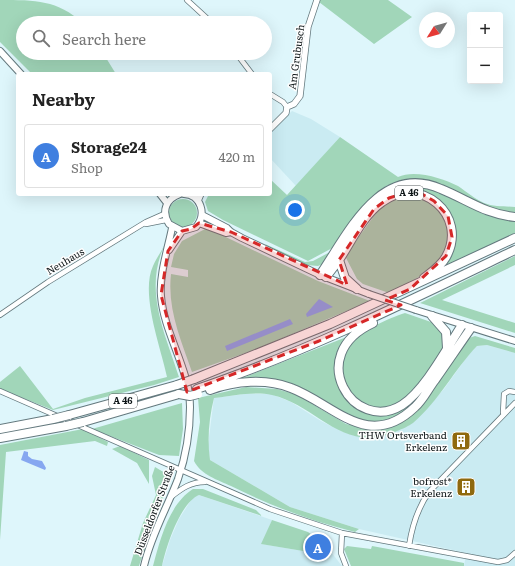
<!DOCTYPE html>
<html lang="en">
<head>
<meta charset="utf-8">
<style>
	body { margin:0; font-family:Literata,serif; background:#f2f2f2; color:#222 }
	.controls { position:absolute; right:12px; top:12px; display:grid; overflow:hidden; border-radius:4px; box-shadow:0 4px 16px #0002 }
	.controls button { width:36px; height:36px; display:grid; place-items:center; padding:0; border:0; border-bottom:1px solid #e0e0e0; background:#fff; color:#222; font:20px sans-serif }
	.compass { position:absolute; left:419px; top:12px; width:36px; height:36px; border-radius:50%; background:#fff; box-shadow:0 4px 16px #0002; rotate:233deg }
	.you { position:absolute; left:295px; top:210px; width:14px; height:14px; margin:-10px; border:3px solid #fff; border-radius:50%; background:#1a73e8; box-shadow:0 0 0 6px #1a73e833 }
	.badge { display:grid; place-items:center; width:26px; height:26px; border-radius:50%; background:#7c3aed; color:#fff; font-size:13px; font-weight:700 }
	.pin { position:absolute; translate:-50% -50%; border:2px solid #fff; box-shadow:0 1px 4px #0006 }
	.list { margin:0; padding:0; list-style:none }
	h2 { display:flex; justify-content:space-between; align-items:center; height:52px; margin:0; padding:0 16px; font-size:17px }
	h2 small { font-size:13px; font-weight:400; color:#767676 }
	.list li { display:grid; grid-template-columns:26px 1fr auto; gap:12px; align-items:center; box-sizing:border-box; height:64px; margin:0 8px 8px; padding:0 8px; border:1px solid #e0e0e0; border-radius:4px }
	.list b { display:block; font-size:15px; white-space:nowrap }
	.list p { margin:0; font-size:13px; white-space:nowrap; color:#767676 }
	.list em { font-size:13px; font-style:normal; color:#767676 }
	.icon { flex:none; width:22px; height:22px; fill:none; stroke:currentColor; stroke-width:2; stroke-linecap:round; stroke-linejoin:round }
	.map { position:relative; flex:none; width:515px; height:566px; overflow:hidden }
	.search { position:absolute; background:#fff; box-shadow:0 4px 16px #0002; left:16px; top:16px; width:256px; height:44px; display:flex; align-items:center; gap:10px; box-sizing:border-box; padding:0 14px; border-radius:22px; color:#767676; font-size:15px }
	.panel { position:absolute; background:#fff; box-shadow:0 4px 16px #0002; left:16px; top:72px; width:256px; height:124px; border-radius:4px }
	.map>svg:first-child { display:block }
	.built { fill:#caebf2 }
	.green { fill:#a1d6b9 }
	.water { fill:#86a7f0 }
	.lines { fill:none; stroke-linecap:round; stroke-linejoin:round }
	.minor-casing { stroke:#64797e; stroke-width:6 }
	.tertiary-casing { stroke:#64797e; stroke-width:7 }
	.secondary-casing { stroke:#64797e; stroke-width:8 }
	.motorway-casing { stroke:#64797e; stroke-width:10 }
	.minor { stroke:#fff; stroke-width:4.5 }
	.tertiary { stroke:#fff; stroke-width:5.5 }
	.secondary { stroke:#fff; stroke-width:6 }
	.motorway { stroke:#fff; stroke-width:8 }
	.secondary-bridge-casing { stroke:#64797e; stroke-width:8; stroke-linecap:butt }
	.motorway-bridge-casing { stroke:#64797e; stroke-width:10; stroke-linecap:butt }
	.secondary-bridge { stroke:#fff; stroke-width:6 }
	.motorway-bridge { stroke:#fff; stroke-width:8 }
	.marked { fill:#d62828; fill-opacity:0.2; stroke:#d62828; stroke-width:3; stroke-dasharray:8 5; stroke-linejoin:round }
	.labels { text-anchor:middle; stroke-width:3; stroke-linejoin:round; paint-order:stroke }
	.shield { fill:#fefefe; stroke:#555b5c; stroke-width:1 }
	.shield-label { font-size:9px; font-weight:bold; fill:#0d1517 }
	.street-label { font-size:10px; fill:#0d1517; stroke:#fefefe }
	.poi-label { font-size:10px; fill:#0d1517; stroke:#fefefe; text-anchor:end }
</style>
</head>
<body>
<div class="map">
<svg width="515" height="566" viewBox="0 0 515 566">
	<rect width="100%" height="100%" fill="#def6fb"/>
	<path class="built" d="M292 111 311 119 340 137 296 186 270 158V132Z
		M487 345 515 353V566H464L466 553 359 529 290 507 210 460 208 445 214 398 245 394H271L291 402 321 421 341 431 356 436 378 439 412 423 444 389 469 354 477 346Z
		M199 495 272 520 262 544 309 552 312 535 331 552 342 566H162L170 540 179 519 193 497Z"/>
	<path class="green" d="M0 0C36 0 57 0 83 23H23V53H103L116 74H32L0 42Z
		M319 0H388L412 17 374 44 319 2Z
		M340 137 398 177C414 169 443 178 458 186 467 192 475 199 484 203 494 207 505 206 515 207V213L501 212 479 205 448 188 426 180 405 179 386 186 374 195 336 246 308 261 223 220 208 211 205 202 209 194H270V179L287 195Z
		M416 185 450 196 483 214 515 220V233L440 269 453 245 442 206 403 192 386 193Z
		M403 196C414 196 425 197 434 204 449 217 455 245 441 260 426 275 407 283 389 293L363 284 357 279 345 256 379 209 386 203Z
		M169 213a14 14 0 1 1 28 0a14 14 0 1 1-28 0Z
		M207 228 318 281 370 301 257 349 192 372C181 340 167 309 171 274L188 277V270L171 267 174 254 182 241Z
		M165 244C143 290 165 333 179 377L154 385 53 410 0 389V382L20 366 53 409 85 398 167 377C161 348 140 294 153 266 156 259 161 252 165 244Z
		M265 244 305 262 313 261 330 252 325 263 318 266 307 265 268 247Z
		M515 256V265L442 300 515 323V333L420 303Z
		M405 313 431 322 443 332C443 336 445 342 444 347 444 354 429 371 425 377 418 387 408 400 397 405 368 416 341 395 342 365 342 358 343 351 347 345 358 332 389 318 405 313Z
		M349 336 336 359V369L340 386 345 397 356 408 365 412 385 414 404 407 452 344 455 346 418 400 397 417 381 422H357L293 386 235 381Z
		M475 336 515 348V353L487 345 477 346C454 370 439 401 413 423 409 426 402 429 397 431 344 456 317 405 272 395 254 391 232 396 214 398 209 418 207 439 210 460L290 507 359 529 355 532C311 521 271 506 231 486 218 480 201 475 194 461L200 422 198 398 246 387 277 389 297 395 346 424 371 429 402 420 469 338Z
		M182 403 183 429 179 456 159 455 92 429Z
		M83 429 108 442 107 446 95 441 6 452 0 540V445Z
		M120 446 149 460V484L137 463 112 449Z
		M155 467 165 473 171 479 151 528 139 566H130L143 523 156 495 152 476Z
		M193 489H203L256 510 262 516 199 495C180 503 166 547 162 566H153C160 540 169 504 193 489Z
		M272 520 308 532 312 535 309 552 261 544Z
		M347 546 371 549 372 546 464 563V566H351L344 549Z"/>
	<path class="water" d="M319 299 333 307 307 317 306 314Z
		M290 319 293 324 227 351 225 346Z
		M24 451 28 452V456L32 459 42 461 46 468 45 470 21 460Z"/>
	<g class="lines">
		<g class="minor-casing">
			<path id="minor" d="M187 0 212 23
				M236 53 252 74
				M270 94 283 102 287 107
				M146 224 166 220
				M0 315 48 282 146 222 164 214
				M0 391 270 509 342 533 498 562 507 560 515 553
				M503 413 504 394 509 391 515 392
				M171 497C182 488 191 482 205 482
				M342 533 341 553 346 566
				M409 546C412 526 417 509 429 492L515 403"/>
		</g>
		<g class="tertiary-casing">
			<path id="tertiary" d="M270 129 286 113 287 107 294 104 300 96 308 27 317 0
				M198 201 201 194"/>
		</g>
		<g class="secondary-casing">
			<path id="secondary" d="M0 51 21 74
				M160 194 167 203
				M180 194C166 199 161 211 169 224L182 231 196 227C207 214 201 195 184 194
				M202 215 227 228 231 232 242 238 320 275 369 294
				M199 223 226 233 231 232
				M169 250 182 231
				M416 310 515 341
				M144 566C151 535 167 508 178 479 186 456 190 432 190 407 190 369 164 334 161 296 159 276 168 248 172 228"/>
		</g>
		<g class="motorway-casing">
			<path id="motorway" d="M320 275C348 234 380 162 441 189 468 200 485 214 515 217
				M326 277 339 260
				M357 289 345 278 339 260C351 242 363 215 382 202 420 174 469 215 446 257 441 266 432 272 424 278
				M432 316 446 332 447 348
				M373 323C303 355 354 435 402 405 425 390 447 348 462 325
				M194 379 330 324 515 238
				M197 389C306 352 411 300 515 250
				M210 390C235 381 266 378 291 388 334 404 368 452 415 407 423 400 428 389 435 380 447 363 459 345 471 328
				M69 415 177 385
				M83 422 179 394
				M0 429 53 419
				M0 438 66 426"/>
		</g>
		<use href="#minor" class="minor"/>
		<use href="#tertiary" class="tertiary"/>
		<use href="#secondary" class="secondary"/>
		<use href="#motorway" class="motorway"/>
		<g class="secondary-bridge-casing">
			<path id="secondary-bridge" d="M369 294 416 310"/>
		</g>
		<g class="motorway-bridge-casing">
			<path id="motorway-bridge" d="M177 385 194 379
				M179 394 190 396 198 394
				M53 419 69 415
				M66 426 83 422"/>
		</g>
		<use href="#secondary-bridge" class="secondary-bridge"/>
		<use href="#motorway-bridge" class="motorway-bridge"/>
	</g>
	<path class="marked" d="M405 193 422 194 434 201 448 216 452 237 446 256 410 289 385 300 401 305 319 341 187 392 161 295 168 251 182 231 191 229 199 223 231 232 347 285 339 260 374 209 389 198Z"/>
	<defs>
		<g id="building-square" transform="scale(1)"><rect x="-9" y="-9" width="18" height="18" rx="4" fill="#8f690e" stroke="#fefefe"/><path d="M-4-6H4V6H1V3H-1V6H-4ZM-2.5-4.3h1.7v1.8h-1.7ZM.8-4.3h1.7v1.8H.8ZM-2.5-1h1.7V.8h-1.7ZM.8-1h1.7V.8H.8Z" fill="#fff"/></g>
	</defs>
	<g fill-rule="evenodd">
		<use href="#building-square" x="461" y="441"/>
		<use href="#building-square" x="466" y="487"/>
	</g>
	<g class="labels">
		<g class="shield">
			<rect x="395" y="186" width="28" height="14" rx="3"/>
			<rect x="109" y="394" width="28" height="14" rx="3"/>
		</g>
		<g class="shield-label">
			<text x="409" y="196">A 46</text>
			<text x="123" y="404">A 46</text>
		</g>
		<g class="street-label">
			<text transform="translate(296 57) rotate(-82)" y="4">Am Grubusch</text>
			<text transform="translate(65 261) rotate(-31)" y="4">Neuhaus</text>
			<text transform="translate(154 510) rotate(-69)" y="4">Düsseldorfer Straße</text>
		</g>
		<g class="poi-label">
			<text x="447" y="439">THW Ortsverband<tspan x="447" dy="12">Erkelenz</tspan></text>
			<text x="452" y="485">bofrost*<tspan x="452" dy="12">Erkelenz</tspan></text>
		</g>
	</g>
</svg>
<div class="controls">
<button>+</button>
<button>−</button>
</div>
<svg class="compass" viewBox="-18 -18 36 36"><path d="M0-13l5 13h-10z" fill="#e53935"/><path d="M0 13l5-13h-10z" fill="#767676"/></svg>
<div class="you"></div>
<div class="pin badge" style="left:318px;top:547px;background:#3f7fe0">A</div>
<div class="search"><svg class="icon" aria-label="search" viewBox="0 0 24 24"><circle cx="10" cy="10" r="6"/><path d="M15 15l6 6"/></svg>Search here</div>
<section class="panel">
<h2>Nearby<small></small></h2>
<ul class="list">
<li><span class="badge" style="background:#3f7fe0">A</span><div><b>Storage24</b><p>Shop</p></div><em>420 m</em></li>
</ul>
</section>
</div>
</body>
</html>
